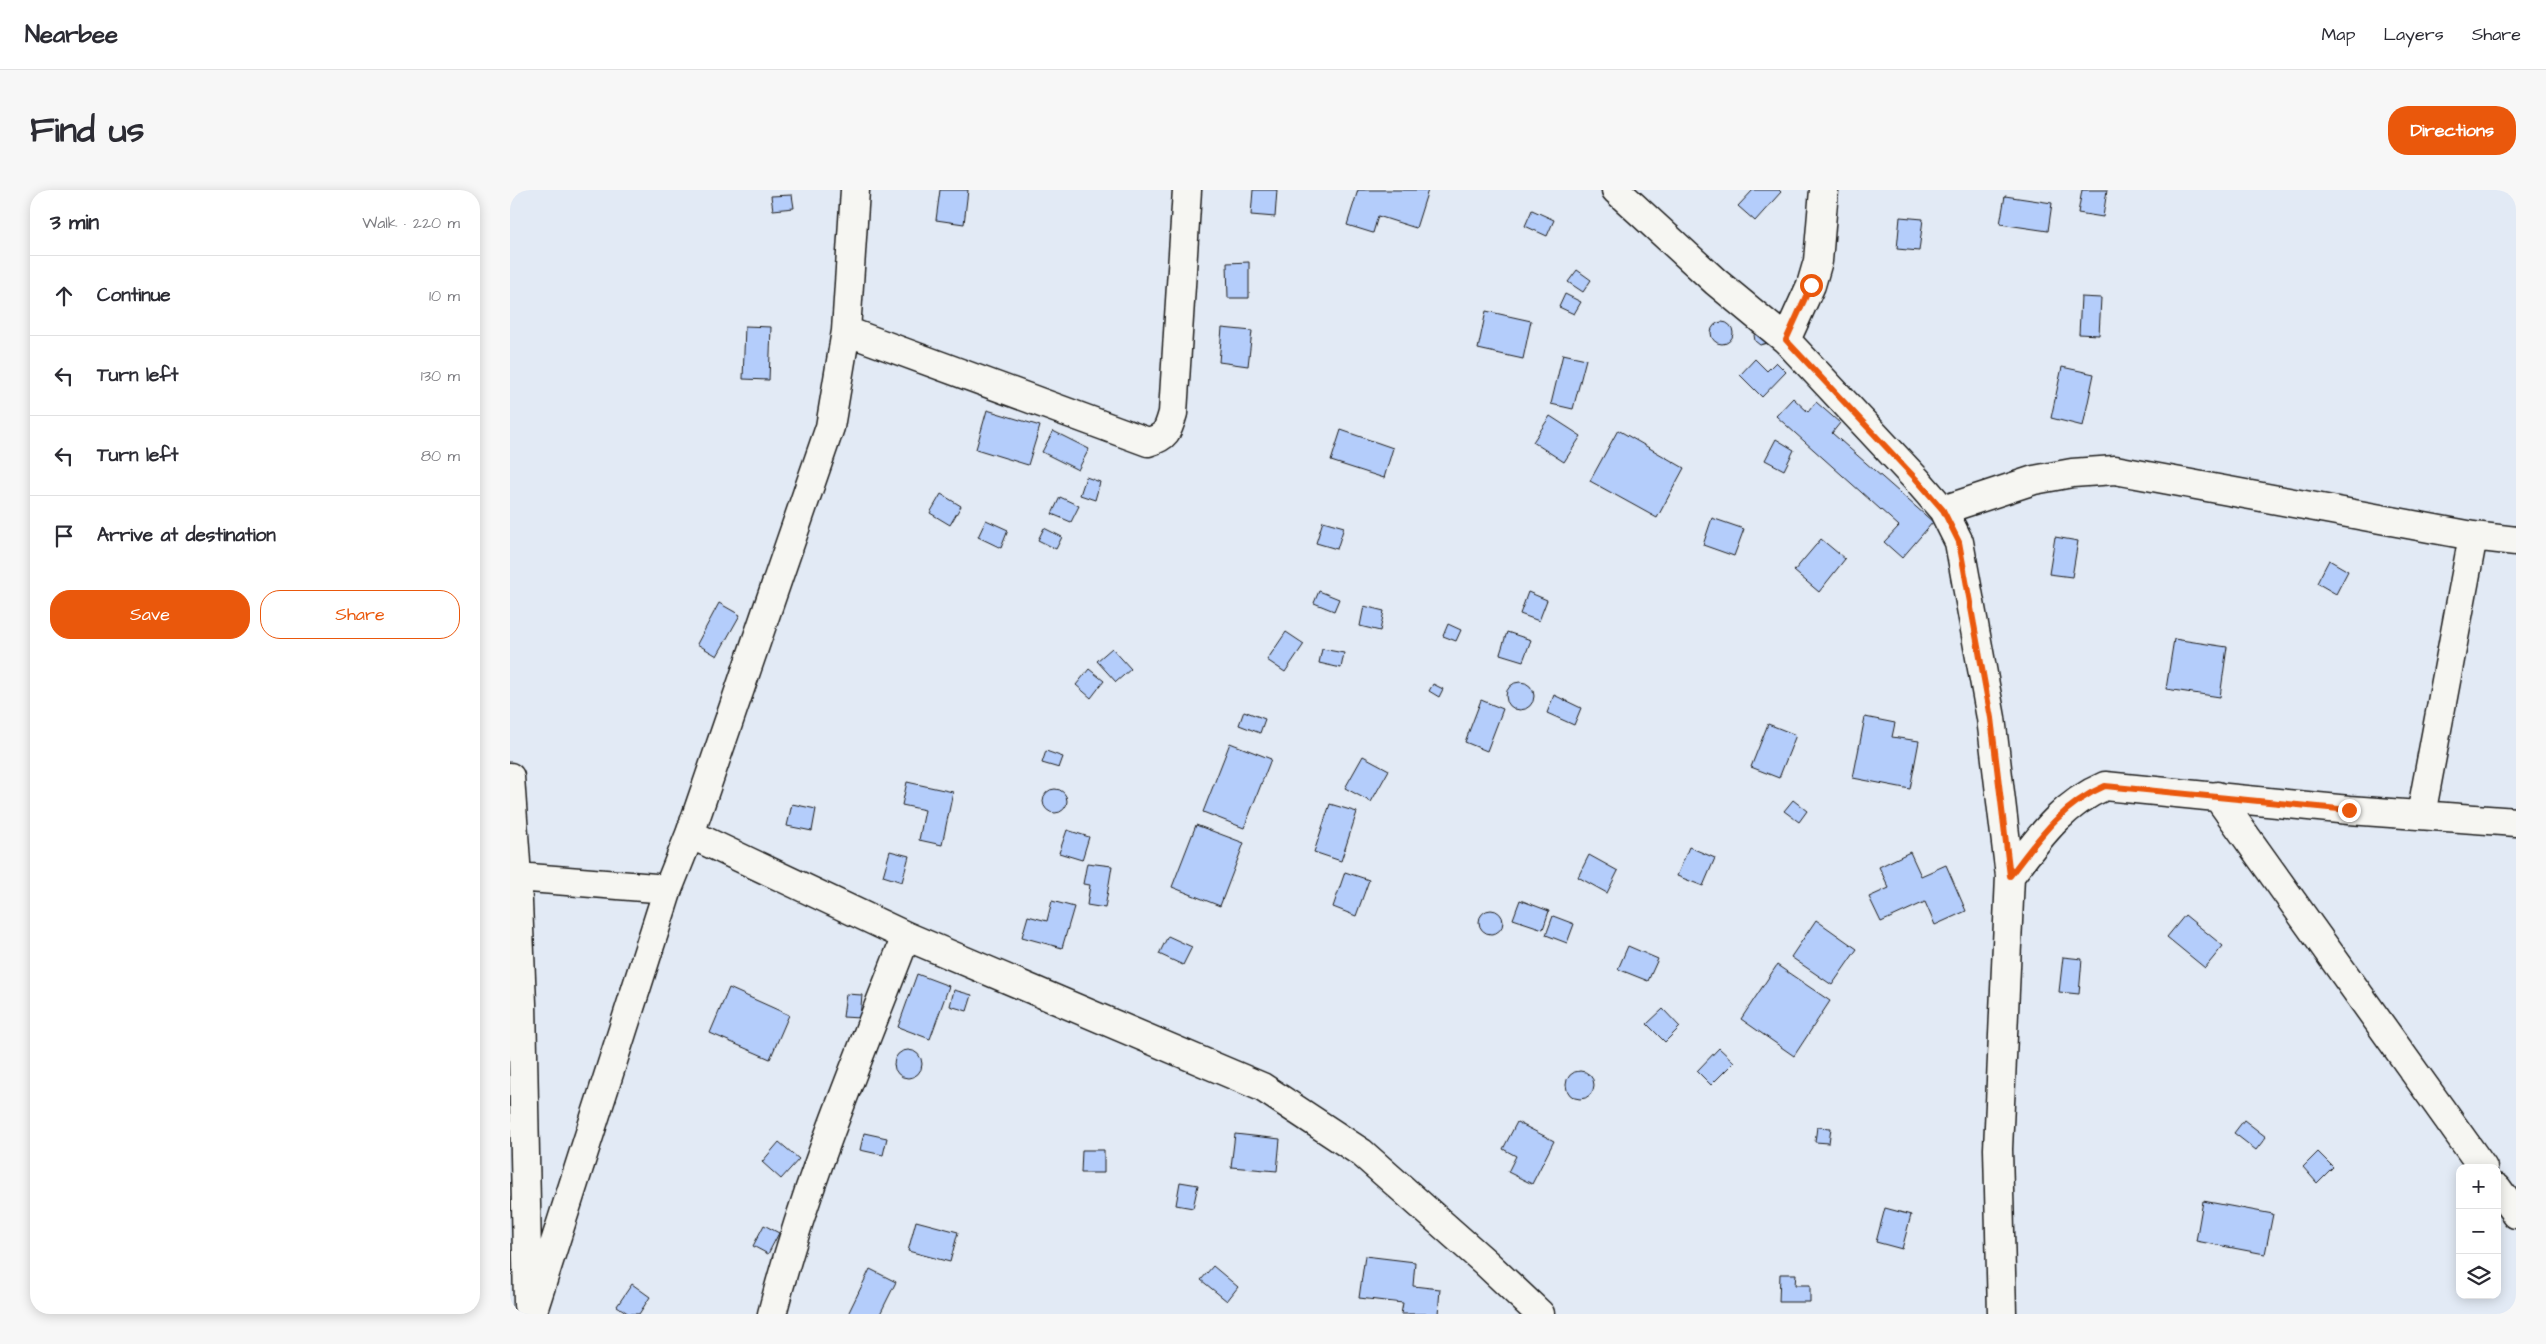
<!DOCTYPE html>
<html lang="en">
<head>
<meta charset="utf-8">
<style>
	body { margin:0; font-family:"Architects Daughter",sans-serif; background:#f7f7f7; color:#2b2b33 }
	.controls { position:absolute; right:15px; bottom:15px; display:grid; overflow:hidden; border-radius:10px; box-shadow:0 2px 12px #0003 }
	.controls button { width:45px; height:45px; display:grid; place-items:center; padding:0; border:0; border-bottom:1px solid #e1e1e2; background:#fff; color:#2b2b33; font:25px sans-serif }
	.stop { position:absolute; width:15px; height:15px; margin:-11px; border:4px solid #ea580c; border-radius:50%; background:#fff }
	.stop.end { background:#ea580c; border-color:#fff; box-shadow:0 1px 5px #0008 }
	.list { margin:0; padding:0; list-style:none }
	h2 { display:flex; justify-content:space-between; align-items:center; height:65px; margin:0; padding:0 20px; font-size:21px }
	h2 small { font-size:16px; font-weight:400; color:#7c7c81 }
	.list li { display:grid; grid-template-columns:32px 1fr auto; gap:15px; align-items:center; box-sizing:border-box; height:80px; padding:0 20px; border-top:1px solid #e1e1e2 }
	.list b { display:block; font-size:19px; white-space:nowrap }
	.list em { font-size:16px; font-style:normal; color:#7c7c81 }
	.actions { display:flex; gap:10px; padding:15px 20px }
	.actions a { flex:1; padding:11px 0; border:1px solid #ea580c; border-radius:20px; text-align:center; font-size:18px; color:#ea580c }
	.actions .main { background:#ea580c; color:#fff }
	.icon { flex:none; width:28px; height:28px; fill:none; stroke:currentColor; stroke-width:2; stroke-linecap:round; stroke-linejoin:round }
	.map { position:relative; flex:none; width:2006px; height:1124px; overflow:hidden; border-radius:20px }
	header { display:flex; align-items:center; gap:30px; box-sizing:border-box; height:70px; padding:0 25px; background:#fff; border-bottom:1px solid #e1e1e2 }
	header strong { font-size:24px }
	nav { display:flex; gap:28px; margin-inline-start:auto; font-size:18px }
	.intro { display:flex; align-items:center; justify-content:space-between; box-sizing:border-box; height:120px; padding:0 30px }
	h1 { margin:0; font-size:35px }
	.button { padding:12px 22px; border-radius:20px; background:#ea580c; color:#fff; font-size:18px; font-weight:700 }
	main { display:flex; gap:30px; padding:0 30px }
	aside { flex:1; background:#fff; border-radius:20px; box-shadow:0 2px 12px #0003 }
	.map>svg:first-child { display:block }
	.building { fill:#b4cdfb; stroke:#1c1c1c }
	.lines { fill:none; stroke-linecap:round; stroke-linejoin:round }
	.minor-casing { stroke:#1c1c1c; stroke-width:31 }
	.minor { stroke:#f6f6f2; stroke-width:28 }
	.route { stroke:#ea580c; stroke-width:6 }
</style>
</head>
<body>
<header>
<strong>Nearbee</strong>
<nav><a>Map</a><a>Layers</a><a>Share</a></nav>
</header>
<div class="intro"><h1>Find us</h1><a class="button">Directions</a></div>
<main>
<aside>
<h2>3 min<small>Walk · 220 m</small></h2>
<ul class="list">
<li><svg class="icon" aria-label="ahead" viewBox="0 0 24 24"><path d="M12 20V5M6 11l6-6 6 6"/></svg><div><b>Continue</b></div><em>10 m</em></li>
<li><svg class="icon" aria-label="left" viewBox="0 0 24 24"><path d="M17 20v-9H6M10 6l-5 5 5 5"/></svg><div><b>Turn left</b></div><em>130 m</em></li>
<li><svg class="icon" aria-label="left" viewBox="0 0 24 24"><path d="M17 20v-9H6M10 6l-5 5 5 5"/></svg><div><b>Turn left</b></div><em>80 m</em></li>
<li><svg class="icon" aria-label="arrive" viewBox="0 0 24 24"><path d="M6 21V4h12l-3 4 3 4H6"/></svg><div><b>Arrive at destination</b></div></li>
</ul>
<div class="actions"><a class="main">Save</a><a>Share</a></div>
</aside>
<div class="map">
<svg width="2006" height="1124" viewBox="0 0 2006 1124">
	<rect width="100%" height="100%" fill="#e2eaf5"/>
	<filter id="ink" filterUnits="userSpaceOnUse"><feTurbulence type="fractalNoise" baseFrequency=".02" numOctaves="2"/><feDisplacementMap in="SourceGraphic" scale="10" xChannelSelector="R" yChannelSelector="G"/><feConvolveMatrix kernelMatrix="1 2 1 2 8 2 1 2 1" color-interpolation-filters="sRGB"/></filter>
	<g filter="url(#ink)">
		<path class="building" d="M430 0H458L454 34 426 30Z
			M743 0H767L765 27 741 25Z
			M848 0H918L906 38 868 26 863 43 837 35Z
			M1243 0H1269L1271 2 1245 31 1228 16Z
			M1572 0H1597L1593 27 1568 23Z
			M282 5 284 18 263 20 261 6Z
			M1495 6 1542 13 1538 41 1490 34Z
			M1022 20 1044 30 1037 46 1015 36Z
			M1390 27 1413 29 1409 61 1387 59Z
			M739 72V108H718L717 73Z
			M1067 80 1081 90 1073 102 1058 92Z
			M1055 104 1071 112 1064 124 1049 117Z
			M1571 107 1591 108 1589 145 1569 144Z
			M976 121 1021 131 1013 169 968 159Z
			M1201 143a11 11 0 1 1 22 0a11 11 0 1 1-22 0Z
			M235 136 261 137 259 190 233 189Z
			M712 138 742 141 738 176 709 172Z
			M1247 140 1259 151 1257 153 1250 155 1245 151 1244 145Z
			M1053 164 1076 169 1063 219 1041 214Z
			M1245 169 1257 181 1266 172 1276 182 1252 207 1230 185Z
			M1552 177 1584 184 1573 236 1541 228Z
			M1283 208 1298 222 1306 212 1330 233 1322 243 1423 332 1392 368 1374 352 1389 336 1266 226Z
			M477 220 530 236 518 275 466 259Z
			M1040 226 1071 246 1054 272 1023 252Z
			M831 240 883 258 874 288 821 271Z
			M1108 240 1174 278 1147 328 1080 291Z
			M543 241 579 259 568 280 532 262Z
			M1266 249 1284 260 1274 280 1255 270Z
			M576 287 590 292 585 310 570 305Z
			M431 304 451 316 440 335 420 323Z
			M550 307 569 316 561 332 542 324Z
			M1202 328 1234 339 1224 366 1193 355Z
			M476 330 498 340 491 358 468 347Z
			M813 331 834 337 827 359 806 353Z
			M534 338 552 347 546 359 528 350Z
			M1545 347 1568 351 1562 387 1539 384Z
			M1311 349 1335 369 1309 402 1284 381Z
			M1819 370 1838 381 1826 404 1807 393Z
			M809 401 829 409 824 421 804 413Z
			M1018 402 1037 410 1029 431 1010 424Z
			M209 413 230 425 207 466 187 454Z
			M854 416 874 421 870 441 850 436Z
			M938 434 951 440 946 451 933 446Z
			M776 442 794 454 775 482 757 470Z
			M997 442 1021 450 1013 471 990 464Z
			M1664 449 1717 457 1710 507 1656 499Z
			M602 458 621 479 606 492 587 471Z
			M812 459 834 463 831 478 809 473Z
			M579 479 594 491 581 508 566 495Z
			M996 506a14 14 0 1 1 28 0a14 14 0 1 1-28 0Z
			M923 494 933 499 929 507 919 501Z
			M1044 505 1071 518 1064 535 1037 523Z
			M971 510 993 519 977 561 955 552Z
			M734 521 755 529 750 543 729 535Z
			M1355 527 1385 533 1382 547 1409 551 1400 599 1343 588Z
			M1258 534 1286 545 1269 588 1241 577Z
			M720 553 761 569 734 638 693 622Z
			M536 561 553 567 549 578 532 573Z
			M853 566 879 580 861 612 835 598Z
			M397 592 443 602 432 655 409 650 415 620 392 615Z
			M533 611a12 12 0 1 1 24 0a12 12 0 1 1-24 0Z
			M1283 610 1297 621 1289 632 1274 621Z
			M282 614 306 619 302 641 277 636Z
			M820 614 847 622 831 671 804 662Z
			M686 635 734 653 710 716 662 697Z
			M557 640 579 647 572 670 549 663Z
			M1179 657 1205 668 1193 696 1167 686Z
			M380 661 399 666 392 692 373 686Z
			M1400 662 1411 686 1436 675 1456 721 1425 735 1415 712 1371 732 1359 707 1379 698 1369 677Z
			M1079 665 1108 681 1097 703 1068 687Z
			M577 673 602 676 595 718 577 715 580 695 573 694Z
			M835 682 859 690 846 726 823 717Z
			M1010 710 1039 721 1033 739 1003 729Z
			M542 711 564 717 552 758 512 747 518 726 537 731Z
			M969 732a12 12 0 1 1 24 0a12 12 0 1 1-24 0Z
			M1675 725 1713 756 1695 778 1657 747Z
			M1043 726 1064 734 1057 753 1036 745Z
			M1306 730 1347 759 1322 795 1281 767Z
			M658 746 682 757 673 775 649 764Z
			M1118 756 1148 769 1138 791 1108 779Z
			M1553 767 1572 769 1569 804 1549 802Z
			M1267 775 1320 811 1284 866 1231 829Z
			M407 784 439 796 420 849 388 837Z
			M219 798 279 825 260 869 200 843Z
			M444 800 462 805 457 821 440 816Z
			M336 804 352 805 350 828 333 827Z
			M1153 819 1170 837 1155 852 1137 834Z
			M1209 858 1224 872 1201 895 1187 881Z
			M384 874a14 14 0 1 1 28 0a14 14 0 1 1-28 0Z
			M1056 895a14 14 0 1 1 28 0a14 14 0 1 1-28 0Z
			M1734 930 1756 947 1746 960 1724 943Z
			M1007 932 1044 951 1022 994 998 982 1006 966 993 959Z
			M1307 937 1321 938 1319 953 1305 952Z
			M354 943 377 948 373 965 350 960Z
			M725 944 770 949 767 981 721 977Z
			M269 952 289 969 271 989 252 972Z
			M572 960H594V983H571Z
			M1808 962 1823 977 1807 993 1793 977Z
			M670 992 688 995 683 1018 666 1015Z
			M1693 1011 1763 1024 1755 1064 1686 1051Z
			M1375 1018 1401 1025 1392 1059 1366 1052Z
			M406 1031 448 1042 440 1072 398 1061Z
			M254 1035 269 1043 258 1064 243 1056Z
			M855 1066 905 1072 903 1096 930 1099 928 1124H891L893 1113 849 1108Z
			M703 1076 728 1097 717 1111 691 1090Z
			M360 1079 386 1092 370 1124H338Z
			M1270 1084H1286L1285 1095H1300V1112H1269Z
			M122 1094 140 1107 129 1124H119L107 1116Z"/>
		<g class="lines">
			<g class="minor-casing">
				<path id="minor" d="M1106 0 1206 92 1276 150 1406 289 1433 320 1449 352 1481 528 1500 686 1488 959 1492 1124
					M336 141 638 252C656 247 658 241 663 223L677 0
					M1276 150 1301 95 1308 71 1314 0
					M1433 320 1524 290 1562 283 1605 280 1963 346 2006 351
					M0 587 7 687 12 814 18 1115
					M1707 606 1973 978
					M1911 625 1963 346
					M180 644 396 746 752 897 852 963 975 1072 1030 1124
					M1500 686C1528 649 1552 614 1595 596L1839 620 2006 632
					M0 691 7 687 158 699
					M1987 998 2006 1024
					M22 1124 158 699 180 644 320 237 336 141 345 0
					M262 1124C295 994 348 871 396 746"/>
			</g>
			<use href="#minor" class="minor"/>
		</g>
	</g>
	<g class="lines" filter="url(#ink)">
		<path class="route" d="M1301 95 1276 150 1406 289 1433 320 1449 352 1481 528 1500 686C1528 649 1552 614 1595 596L1839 620"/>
	</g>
</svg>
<div class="controls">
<button>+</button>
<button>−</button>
<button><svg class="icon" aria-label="layers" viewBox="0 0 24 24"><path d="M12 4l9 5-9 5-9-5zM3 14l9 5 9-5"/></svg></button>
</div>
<div class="stop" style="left:1301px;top:95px"></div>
<div class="stop end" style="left:1839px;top:620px"></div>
</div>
</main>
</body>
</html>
